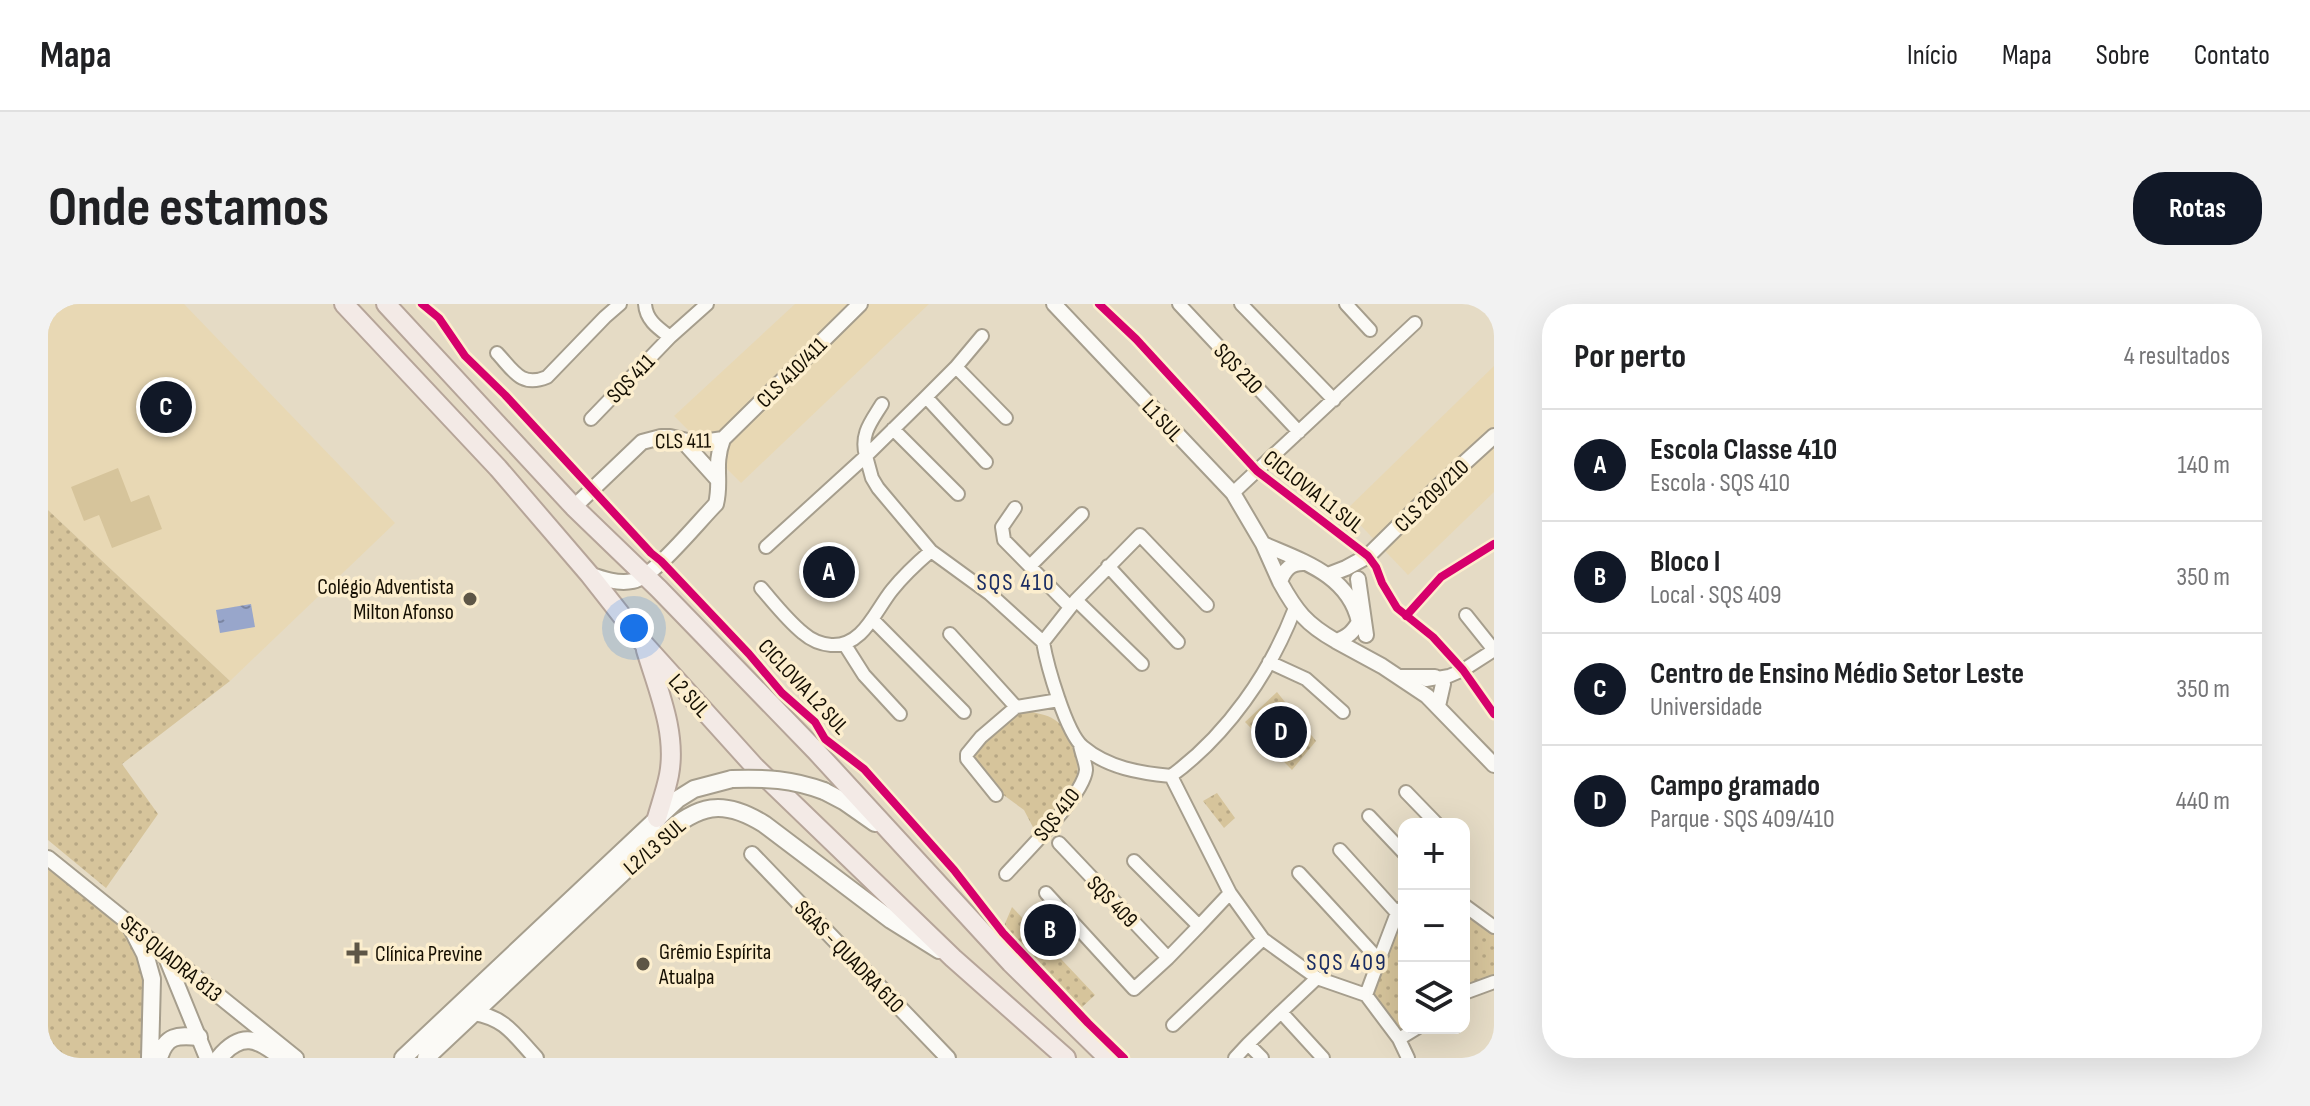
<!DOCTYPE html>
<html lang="pt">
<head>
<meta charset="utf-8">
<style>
	body { margin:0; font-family:"Sofia Sans Condensed",sans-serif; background:#f2f2f2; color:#202124 }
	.controls { position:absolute; right:24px; bottom:24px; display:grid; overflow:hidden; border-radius:16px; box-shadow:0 8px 32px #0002 }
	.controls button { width:72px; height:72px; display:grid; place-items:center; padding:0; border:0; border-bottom:2px solid #e0e0e0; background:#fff; color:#202124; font:40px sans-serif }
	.you { position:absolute; left:586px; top:324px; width:28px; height:28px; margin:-20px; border:6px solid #fff; border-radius:50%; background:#1a73e8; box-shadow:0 0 0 12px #1a73e833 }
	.badge { display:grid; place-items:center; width:52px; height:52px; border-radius:50%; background:#111827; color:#fff; font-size:26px; font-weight:700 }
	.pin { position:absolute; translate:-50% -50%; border:4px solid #fff; box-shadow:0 2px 8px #0006 }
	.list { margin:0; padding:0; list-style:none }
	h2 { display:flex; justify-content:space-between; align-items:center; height:104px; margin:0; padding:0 32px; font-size:34px }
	h2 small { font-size:26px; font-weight:400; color:#757577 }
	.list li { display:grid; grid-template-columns:52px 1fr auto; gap:24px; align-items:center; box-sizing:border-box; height:112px; padding:0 32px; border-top:2px solid #e0e0e0 }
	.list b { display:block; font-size:30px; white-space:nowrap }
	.list p { margin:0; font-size:26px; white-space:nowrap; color:#757577 }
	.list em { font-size:26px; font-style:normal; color:#757577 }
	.icon { flex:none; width:44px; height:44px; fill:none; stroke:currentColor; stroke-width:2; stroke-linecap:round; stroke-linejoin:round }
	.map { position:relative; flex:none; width:1446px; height:754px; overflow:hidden; border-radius:32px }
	header { display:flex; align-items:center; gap:48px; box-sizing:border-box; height:112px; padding:0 40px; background:#fff; border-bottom:2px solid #e0e0e0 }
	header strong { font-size:38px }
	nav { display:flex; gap:44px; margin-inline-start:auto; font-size:28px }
	.intro { display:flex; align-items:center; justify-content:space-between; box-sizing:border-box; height:192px; padding:0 48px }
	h1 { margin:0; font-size:56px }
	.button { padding:20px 36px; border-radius:32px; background:#111827; color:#fff; font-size:28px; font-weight:700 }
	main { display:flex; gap:48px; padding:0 48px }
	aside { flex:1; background:#fff; border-radius:32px; box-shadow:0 8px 32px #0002 }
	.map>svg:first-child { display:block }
	.built { fill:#e8d8b4 }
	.grass { fill:url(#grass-dots) }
	.garden { fill:#d6c49b }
	.water { fill:url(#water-ripples) }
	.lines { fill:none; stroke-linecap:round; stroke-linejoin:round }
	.minor-casing { stroke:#a69e8d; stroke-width:16 }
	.tertiary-casing { stroke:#a69e8d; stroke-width:18 }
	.secondary-casing { stroke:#a69e8d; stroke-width:20 }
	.primary-casing { stroke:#b6a599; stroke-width:22 }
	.minor { stroke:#fbfaf6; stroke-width:12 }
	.tertiary { stroke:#fbfaf6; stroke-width:14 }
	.secondary { stroke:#fbfaf6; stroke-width:16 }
	.primary { stroke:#f3eae6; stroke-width:18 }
	.secondary-bridge-casing { stroke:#a69e8d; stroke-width:20; stroke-linecap:butt }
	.secondary-bridge { stroke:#fbfaf6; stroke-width:16 }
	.cycleway-casing { stroke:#fceece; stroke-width:13 }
	.cycleway { stroke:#d6006c; stroke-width:8 }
	.poi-dot { fill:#5e5646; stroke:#fceece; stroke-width:3 }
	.labels { text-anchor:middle; stroke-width:7; stroke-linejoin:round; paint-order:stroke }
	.street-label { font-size:22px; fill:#150f02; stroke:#fceece }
	.poi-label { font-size:22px; fill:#150f02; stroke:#fceece; text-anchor:start }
	.neighbourhood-label { font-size:24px; letter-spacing:2px; fill:#1a2c63; stroke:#fceece }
</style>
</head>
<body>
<header>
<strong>Mapa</strong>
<nav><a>Início</a><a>Mapa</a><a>Sobre</a><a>Contato</a></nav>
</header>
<div class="intro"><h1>Onde estamos</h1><a class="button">Rotas</a></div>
<main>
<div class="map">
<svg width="1446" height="754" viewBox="0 0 1446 754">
	<defs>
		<pattern id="grass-dots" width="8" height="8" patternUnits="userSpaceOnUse" patternTransform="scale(2)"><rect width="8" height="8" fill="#d6c49b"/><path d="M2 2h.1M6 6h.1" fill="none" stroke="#b7a784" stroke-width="1.8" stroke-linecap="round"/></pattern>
		<pattern id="water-ripples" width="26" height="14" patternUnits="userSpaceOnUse" patternTransform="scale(2)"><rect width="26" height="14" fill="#98a6cb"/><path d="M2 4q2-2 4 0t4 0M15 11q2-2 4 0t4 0" fill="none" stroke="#7b86a3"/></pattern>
	</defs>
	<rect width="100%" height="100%" fill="#e5dbc5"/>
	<path class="built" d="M0 0H136L347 219 182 377 0 206Z
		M747 0H881L693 179 626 112Z
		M1446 62V188L1360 271 1298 206Z"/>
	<path class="grass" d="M0 206 182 377 74 460 110 510 58 584 0 536Z
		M1229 388 1268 437 1244 466 1197 418Z
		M977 406C986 409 999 410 1007 416 1032 432 1037 473 1019 496 1010 507 998 517 987 527L976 506 950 487 920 452 962 410Z
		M1169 489 1187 514 1176 524 1155 497Z
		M0 564C29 588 85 623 96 661 103 687 98 726 98 754H0Z
		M964 603 1047 691 1033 704 956 622Z
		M1416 605 1446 628V672L1416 681Z
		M1356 609V724H1362L1356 729 1326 692 1338 651Z"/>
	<path class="garden" d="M70 164 83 198 101 191 114 225 64 244 51 211 36 217 23 183Z"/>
	<path class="water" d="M203 300 207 323 172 329 168 306Z"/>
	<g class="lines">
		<g class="minor-casing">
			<path id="minor" d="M597 0C598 16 610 24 622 33
				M1131 0 1251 128
				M1193 0 1286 96
				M1298 0 1322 26
				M449 49C465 66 473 84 499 73L557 13 572 0
				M908 63 934 32
				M878 93 908 63 958 114
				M543 115 622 33 659 0
				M845 125 910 190
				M938 158 878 93 818 152 824 174 830 184 883 247 942 290 995 338
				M1185 189 1367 19
				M967 204 954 223 956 236 1022 303
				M718 243 818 152C812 130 823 118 834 100
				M982 262 1034 210
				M1060 262 1130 338
				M713 284C726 299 739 316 755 329 763 336 772 340 783 341 815 343 827 307 844 286 856 271 869 259 883 247
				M1028 296 1092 231 1159 301
				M825 316 916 408
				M902 330 968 403 1011 396
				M797 341 816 371 852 410
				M1221 358 1258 375 1295 408
				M1094 360 1028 296 995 338C999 361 1018 429 1035 443 1060 464 1092 469 1123 472
				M1378 376 1401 372 1415 366 1446 346 1418 311
				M1123 472C1179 431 1222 369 1247 304
				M1123 472 1182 589
				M1358 488 1389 520
				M948 491 919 455V450L933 433 968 403
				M1321 512 1356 549
				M1292 546 1349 609 1356 602
				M1086 557 1151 622 1120 654
				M1251 569 1331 656 1349 609
				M958 570C976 550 1036 491 1038 466 1038 459 1033 448 1032 441
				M998 589 1086 685 1120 654 1011 539
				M1416 601 1446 623
				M1215 635 1269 674 1318 691 1351 735 1369 724
				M1269 674 1233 708 1275 754
				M1416 689 1446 678
				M1318 691 1331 656
				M1125 721 1215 635 1182 589 1151 622
				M1351 735 1360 754
				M1187 754 1200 740
				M1214 754 1200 740 1233 708"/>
		</g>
		<g class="tertiary-casing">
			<path id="tertiary" d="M1006 0 1185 189 1215 240 1232 278
				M634 136 670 176
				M526 203 594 138 613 133H622L648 139 675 135
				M1215 240C1254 257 1301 271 1311 318 1305 328 1300 333 1288 337 1258 320 1248 307 1232 278 1236 266 1242 259 1255 259
				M541 270C555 275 570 280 585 277 606 273 650 218 668 200 674 176 665 162 675 135L812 0
				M1280 271 1298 264 1320 252 1391 182 1446 132
				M1310 275 1318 331
				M1288 337 1334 362 1379 392 1446 461
				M1352 373H1387
				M1390 402 1395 380
				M704 550 900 754
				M0 554 248 754
				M117 651 159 754
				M426 709C458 714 467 732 488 754"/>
		</g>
		<g class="secondary-casing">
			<path id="secondary" d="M776 487 797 498 827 519
				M81 619 97 650 104 675 102 754
				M111 754C118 731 129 731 151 733
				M171 754C193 727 210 734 234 754
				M355 754 630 495 646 485 684 475
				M378 754 615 531C651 501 674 494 716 520L843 616 891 646"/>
		</g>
		<g class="primary-casing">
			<path id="primary" d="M296 0 450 164 541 270 596 340 707 463 905 654 1018 754
				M338 0 526 203 611 285 767 446 963 659 1060 754
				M598 346C610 386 629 429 621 471 618 486 613 500 609 514"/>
		</g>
		<use href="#minor" class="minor"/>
		<use href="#tertiary" class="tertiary"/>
		<use href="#secondary" class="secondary"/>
		<use href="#primary" class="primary"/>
		<g class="secondary-bridge-casing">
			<path id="secondary-bridge" d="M684 475C719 474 743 475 776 487"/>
		</g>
		<use href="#secondary-bridge" class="secondary-bridge"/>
		<g class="cycleway-casing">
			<path id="cycleway" d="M374 0 391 14 417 52 457 91 603 249 613 257 701 350 734 389 767 418 777 435 816 465 906 566 955 629 1040 719 1076 754
				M1051 0 1088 35 1209 167 1320 252 1328 263 1334 279 1349 304 1385 333 1415 366 1446 410
				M1358 312 1393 273 1446 240"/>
		</g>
		<use href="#cycleway" class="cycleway"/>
	</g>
	<g class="poi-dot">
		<circle cx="422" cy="295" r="8"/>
		<path d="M305 637h8v8h8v8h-8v8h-8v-8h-8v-8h8z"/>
		<circle cx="595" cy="660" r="8"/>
	</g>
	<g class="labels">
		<g class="street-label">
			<text transform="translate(1191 64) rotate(47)" y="8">SQS 210</text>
			<text transform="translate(743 68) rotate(-45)" y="8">CLS 410/411</text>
			<text transform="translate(582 74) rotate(-46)" y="8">SQS 411</text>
			<text transform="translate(1115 116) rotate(47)" y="8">L1 SUL</text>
			<text transform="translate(635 136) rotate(-1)" y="8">CLS 411</text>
			<text transform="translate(1266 187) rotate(38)" y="8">CICLOVIA L1 SUL</text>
			<text transform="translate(1383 191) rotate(-44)" y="8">CLS 209/210</text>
			<text transform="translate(756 382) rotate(47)" y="8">CICLOVIA L2 SUL</text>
			<text transform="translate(642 391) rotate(48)" y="8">L2 SUL</text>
			<text transform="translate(1008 510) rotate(-52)" y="8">SQS 410</text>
			<text transform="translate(606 542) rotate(-41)" y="8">L2/L3 SUL</text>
			<text transform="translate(1065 597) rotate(46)" y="8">SQS 409</text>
			<text transform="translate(802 652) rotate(46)" y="8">SGAS - QUADRA 610</text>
			<text transform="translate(124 654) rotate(39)" y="8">SES QUADRA 813</text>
		</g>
		<g class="poi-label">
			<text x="406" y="290" text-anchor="end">Colégio Adventista<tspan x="406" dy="25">Milton Afonso</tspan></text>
			<text x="611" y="655">Grêmio Espírita<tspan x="611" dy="25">Atualpa</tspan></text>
			<text x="327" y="657">Clínica Previne</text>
		</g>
		<g class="neighbourhood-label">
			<text x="968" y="286">SQS 410</text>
			<text x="1299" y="666">SQS 409</text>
		</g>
	</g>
</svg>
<div class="controls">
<button>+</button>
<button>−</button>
<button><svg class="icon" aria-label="layers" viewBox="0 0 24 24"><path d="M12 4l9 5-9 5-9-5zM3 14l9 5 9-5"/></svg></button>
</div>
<div class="you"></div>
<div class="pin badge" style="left:781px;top:268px">A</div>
<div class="pin badge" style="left:1002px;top:626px">B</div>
<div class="pin badge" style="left:118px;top:103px">C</div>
<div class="pin badge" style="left:1233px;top:428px">D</div>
</div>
<aside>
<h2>Por perto<small>4 resultados</small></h2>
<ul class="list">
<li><span class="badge">A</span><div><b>Escola Classe 410</b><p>Escola · SQS 410</p></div><em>140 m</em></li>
<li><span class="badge">B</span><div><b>Bloco I</b><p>Local · SQS 409</p></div><em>350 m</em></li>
<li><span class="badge">C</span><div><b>Centro de Ensino Médio Setor Leste</b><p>Universidade</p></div><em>350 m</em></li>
<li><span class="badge">D</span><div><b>Campo gramado</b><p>Parque · SQS 409/410</p></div><em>440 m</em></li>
</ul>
</aside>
</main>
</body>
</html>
